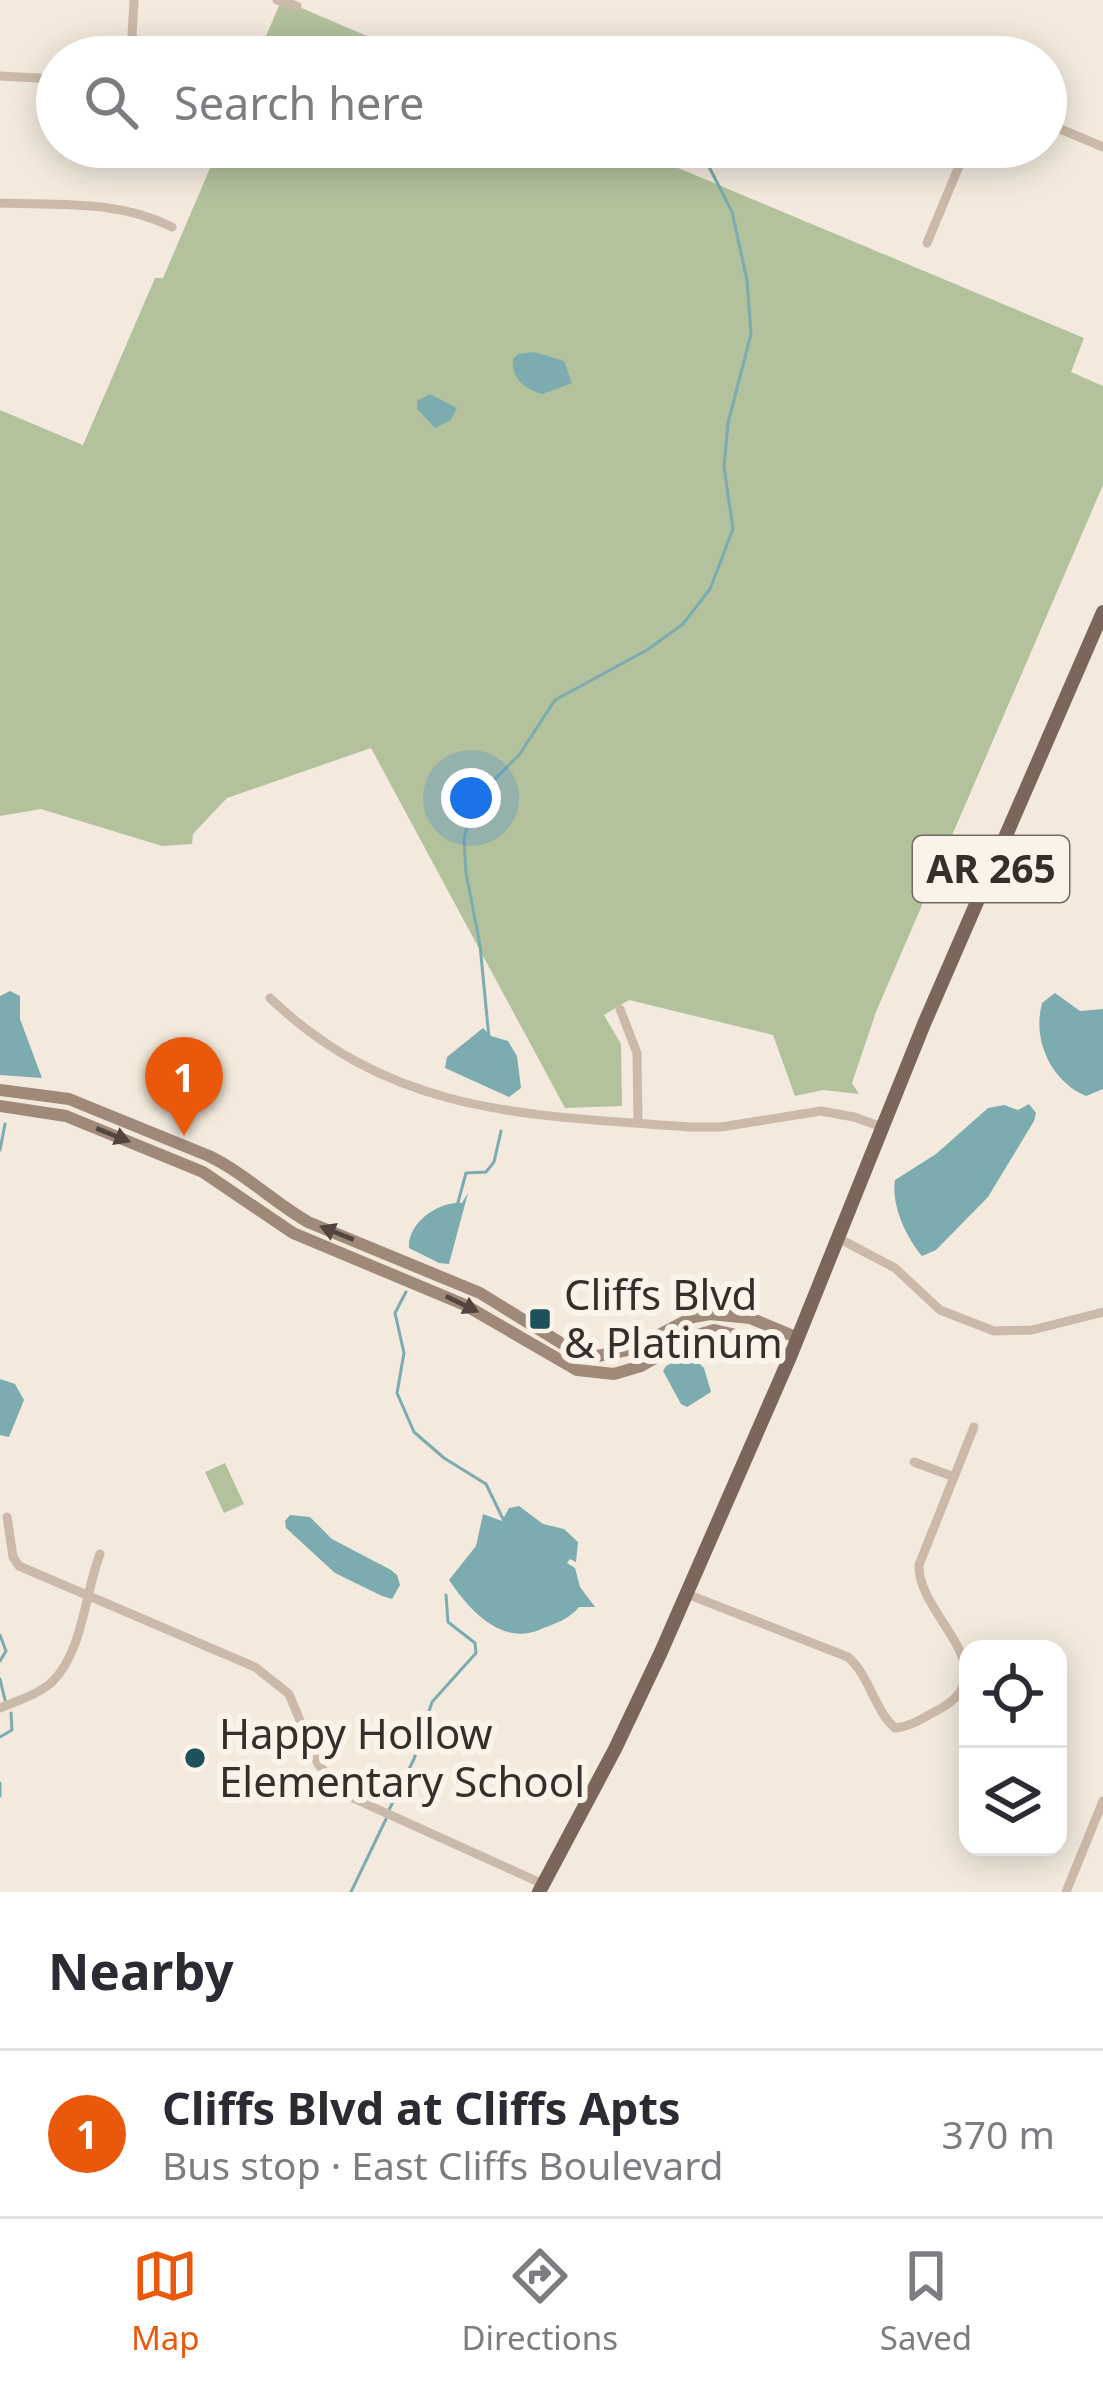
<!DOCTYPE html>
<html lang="en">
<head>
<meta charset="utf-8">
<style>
	body { margin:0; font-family:"Noto Sans",sans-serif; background:#f2f2f3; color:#2b2b33 }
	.controls { position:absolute; right:36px; bottom:36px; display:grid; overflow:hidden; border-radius:24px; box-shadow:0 6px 30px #0003 }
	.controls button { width:108px; height:108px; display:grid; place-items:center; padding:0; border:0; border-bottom:3px solid #e1e1e2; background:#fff; color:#2b2b33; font:60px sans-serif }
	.you { position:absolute; left:471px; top:798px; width:42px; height:42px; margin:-30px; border:9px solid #fff; border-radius:50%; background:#1a73e8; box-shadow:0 0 0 18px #1a73e833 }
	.badge { display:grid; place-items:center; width:78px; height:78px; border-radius:50%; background:#ea580c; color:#fff; font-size:39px; font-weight:700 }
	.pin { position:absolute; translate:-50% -99px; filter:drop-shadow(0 3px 6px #0008) }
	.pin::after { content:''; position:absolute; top:63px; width:42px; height:36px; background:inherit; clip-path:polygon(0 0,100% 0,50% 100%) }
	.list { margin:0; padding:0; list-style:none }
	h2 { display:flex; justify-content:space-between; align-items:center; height:156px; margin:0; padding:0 48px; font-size:51px }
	h2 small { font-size:39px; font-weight:400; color:#7c7c81 }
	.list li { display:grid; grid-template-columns:78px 1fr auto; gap:36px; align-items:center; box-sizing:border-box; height:168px; padding:0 48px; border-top:3px solid #e1e1e2 }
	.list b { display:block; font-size:45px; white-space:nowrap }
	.list p { margin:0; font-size:39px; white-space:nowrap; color:#7c7c81 }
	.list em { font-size:39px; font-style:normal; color:#7c7c81 }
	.icon { flex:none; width:66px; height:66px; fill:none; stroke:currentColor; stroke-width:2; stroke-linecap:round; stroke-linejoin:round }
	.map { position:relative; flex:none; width:1103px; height:1892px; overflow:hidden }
	.search { position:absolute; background:#fff; box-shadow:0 6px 30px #0003; left:36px; right:36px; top:36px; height:132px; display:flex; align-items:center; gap:30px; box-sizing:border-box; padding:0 42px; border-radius:66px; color:#7c7c81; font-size:45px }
	.sheet { height:324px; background:#fff }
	nav { display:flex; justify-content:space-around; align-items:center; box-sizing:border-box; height:168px; border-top:3px solid #e1e1e2; background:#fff; font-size:33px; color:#7c7c81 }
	nav a { display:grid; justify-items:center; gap:6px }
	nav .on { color:#ea580c }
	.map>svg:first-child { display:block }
	.green { fill:#b3c29d }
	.water { fill:#7cabb0 }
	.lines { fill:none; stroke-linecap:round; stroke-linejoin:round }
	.stream { stroke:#7cabb0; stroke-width:3 }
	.street { stroke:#cbbaa9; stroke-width:9 }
	.secondary { stroke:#9f8a7a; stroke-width:12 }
	.primary { stroke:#7a675a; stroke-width:14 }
	.oneway { fill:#52453d }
	.poi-dot { fill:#1e525a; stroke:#faf3ea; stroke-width:4.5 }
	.labels { text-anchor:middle; stroke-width:12; stroke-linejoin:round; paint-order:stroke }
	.shield { fill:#faf3ea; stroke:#726963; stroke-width:3 }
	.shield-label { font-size:39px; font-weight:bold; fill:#382e29 }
	.poi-label { font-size:42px; fill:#382e29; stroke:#faf3ea; text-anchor:start }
</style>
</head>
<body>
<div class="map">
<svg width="1103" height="1892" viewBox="0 0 1103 1892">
	<rect width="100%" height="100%" fill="#f3eadd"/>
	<path class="green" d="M281 1 297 6 416 57H257Z
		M219 147H628L1084 338 1071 372 1103 386V485L876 1012 852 1083 859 1094 823 1090 795 1096 773 1035 629 1000 604 1015 621 1044 622 1106 565 1108 371 748 227 798 193 834 192 844 162 846 41 809 0 816V410L83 445 155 278H163Z
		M225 1463 244 1504 224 1513 205 1472Z"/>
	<path class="water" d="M534 352 564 361 572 383 543 394C525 390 511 378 513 359L518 354Z
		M430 394 457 408 451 420 435 428 417 409V401Z
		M10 991 20 996V1019L42 1078 0 1075V996Z
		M1055 993 1080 1011 1103 1009V1089L1086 1096C1051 1081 1032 1040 1042 1003Z
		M483 1028 491 1036 508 1041 517 1056 521 1088 509 1097 445 1068 447 1057Z
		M1029 1104 1036 1113 1034 1121 988 1197 936 1250 922 1256C906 1237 891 1205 895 1180L936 1154 988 1108 1004 1105 1018 1110Z
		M468 1193 449 1264 439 1263 409 1248C407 1223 439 1201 462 1203Z
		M690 1354 704 1368 711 1392 687 1407 681 1404 663 1371 666 1366Z
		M0 1379 15 1384 24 1400 9 1437 0 1435Z
		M519 1506 543 1524 564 1529 578 1542 576 1562 570 1559 567 1563 575 1568 580 1587 595 1607H579C567 1621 555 1623 539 1630 500 1646 467 1607 449 1580L476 1546 483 1514 502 1521 509 1508Z
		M290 1515 310 1517 332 1539 391 1570 397 1575 400 1585 392 1599 382 1596 335 1573 286 1528 285 1521Z"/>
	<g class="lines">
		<path class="stream" d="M489 1038 480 945 466 873 464 839 471 811 477 797 519 755 555 700 647 650 683 624 710 589 733 529 724 467 728 423 751 334 747 280 732 212 699 147
			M0 1150 5 1124
			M457 1206 466 1173 486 1172 494 1162 501 1131
			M406 1292 395 1313 404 1353 397 1393 414 1432 444 1458 486 1484 504 1521
			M0 1635 6 1651 0 1661
			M0 1679 5 1700
			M0 1737 12 1730 11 1713
			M0 1783V1796
			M389 1810 414 1759 432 1702 476 1653 475 1643 448 1622 446 1595
			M351 1892 386 1819"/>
		<path class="street" d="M134 0 132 35 144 57
			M277 0 297 6
			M0 76 57 79
			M1046 123 1103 147
			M0 203C58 205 119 200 172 227
			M927 243 967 147
			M270 998C393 1116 530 1115 689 1127H721L821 1111 854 1117 882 1127
			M620 1009 637 1053 638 1123
			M838 1238 895 1268 940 1310 994 1331 1032 1330 1103 1312
			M914 1462 954 1477
			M7 1517 13 1557 19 1566 255 1667 289 1694 318 1764 344 1794 543 1884
			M687 1594 848 1657C870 1676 874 1710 895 1728 911 1727 924 1717 938 1710 1011 1671 917 1616 919 1565L974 1427
			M0 1708C17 1701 39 1694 52 1682 83 1652 85 1592 100 1554
			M1066 1892 1103 1801"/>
		<path class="secondary" d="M0 1090 69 1099 209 1156C246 1174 273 1202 308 1222L480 1293 561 1343 598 1356 632 1349 693 1317 710 1314 750 1318 798 1338
			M0 1106 66 1116 203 1172 293 1233 465 1305 577 1370 614 1374 641 1366 691 1337 714 1330 754 1339 790 1357"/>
		<path class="primary" d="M539 1892 615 1749 661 1652 790 1357 924 1024 1103 612"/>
	</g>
	<defs><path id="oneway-solid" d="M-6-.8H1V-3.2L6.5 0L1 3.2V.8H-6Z" transform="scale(3)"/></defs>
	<g class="oneway">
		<use href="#oneway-solid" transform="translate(113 1135) rotate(22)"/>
		<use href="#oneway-solid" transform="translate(337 1233) rotate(-158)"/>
		<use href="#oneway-solid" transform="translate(462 1304) rotate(26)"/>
	</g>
	<g class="poi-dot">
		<rect x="528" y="1307" width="24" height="24" rx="6"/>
		<circle cx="195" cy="1758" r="12"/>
	</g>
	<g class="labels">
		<rect class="shield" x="913" y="836" width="156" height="66" rx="9"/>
		<g class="shield-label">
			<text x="991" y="883">AR 265</text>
		</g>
		<g class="poi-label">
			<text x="564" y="1310">Cliffs Blvd<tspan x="564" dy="48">&amp; Platinum</tspan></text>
			<text x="219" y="1749">Happy Hollow<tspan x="219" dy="48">Elementary School</tspan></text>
		</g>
	</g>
</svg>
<div class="controls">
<button><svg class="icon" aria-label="locate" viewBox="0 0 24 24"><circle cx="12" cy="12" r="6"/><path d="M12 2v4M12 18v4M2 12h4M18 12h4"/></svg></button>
<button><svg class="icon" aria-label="layers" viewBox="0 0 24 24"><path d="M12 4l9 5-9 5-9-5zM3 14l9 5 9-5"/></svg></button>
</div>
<div class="you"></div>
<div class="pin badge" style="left:184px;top:1136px">1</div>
<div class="search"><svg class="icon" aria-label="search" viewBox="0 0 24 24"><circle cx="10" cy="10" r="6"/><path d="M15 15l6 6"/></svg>Search here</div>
</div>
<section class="sheet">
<h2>Nearby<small></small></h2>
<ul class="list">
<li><span class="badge">1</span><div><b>Cliffs Blvd at Cliffs Apts</b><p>Bus stop · East Cliffs Boulevard</p></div><em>370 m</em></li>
</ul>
</section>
<nav>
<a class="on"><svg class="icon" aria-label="map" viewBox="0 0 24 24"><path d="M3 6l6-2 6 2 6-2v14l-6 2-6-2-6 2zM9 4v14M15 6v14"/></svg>Map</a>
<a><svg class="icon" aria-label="directions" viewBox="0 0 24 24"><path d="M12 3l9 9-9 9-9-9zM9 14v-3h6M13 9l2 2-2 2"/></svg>Directions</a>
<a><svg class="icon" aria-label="saved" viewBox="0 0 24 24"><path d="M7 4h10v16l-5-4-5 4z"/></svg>Saved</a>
</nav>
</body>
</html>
